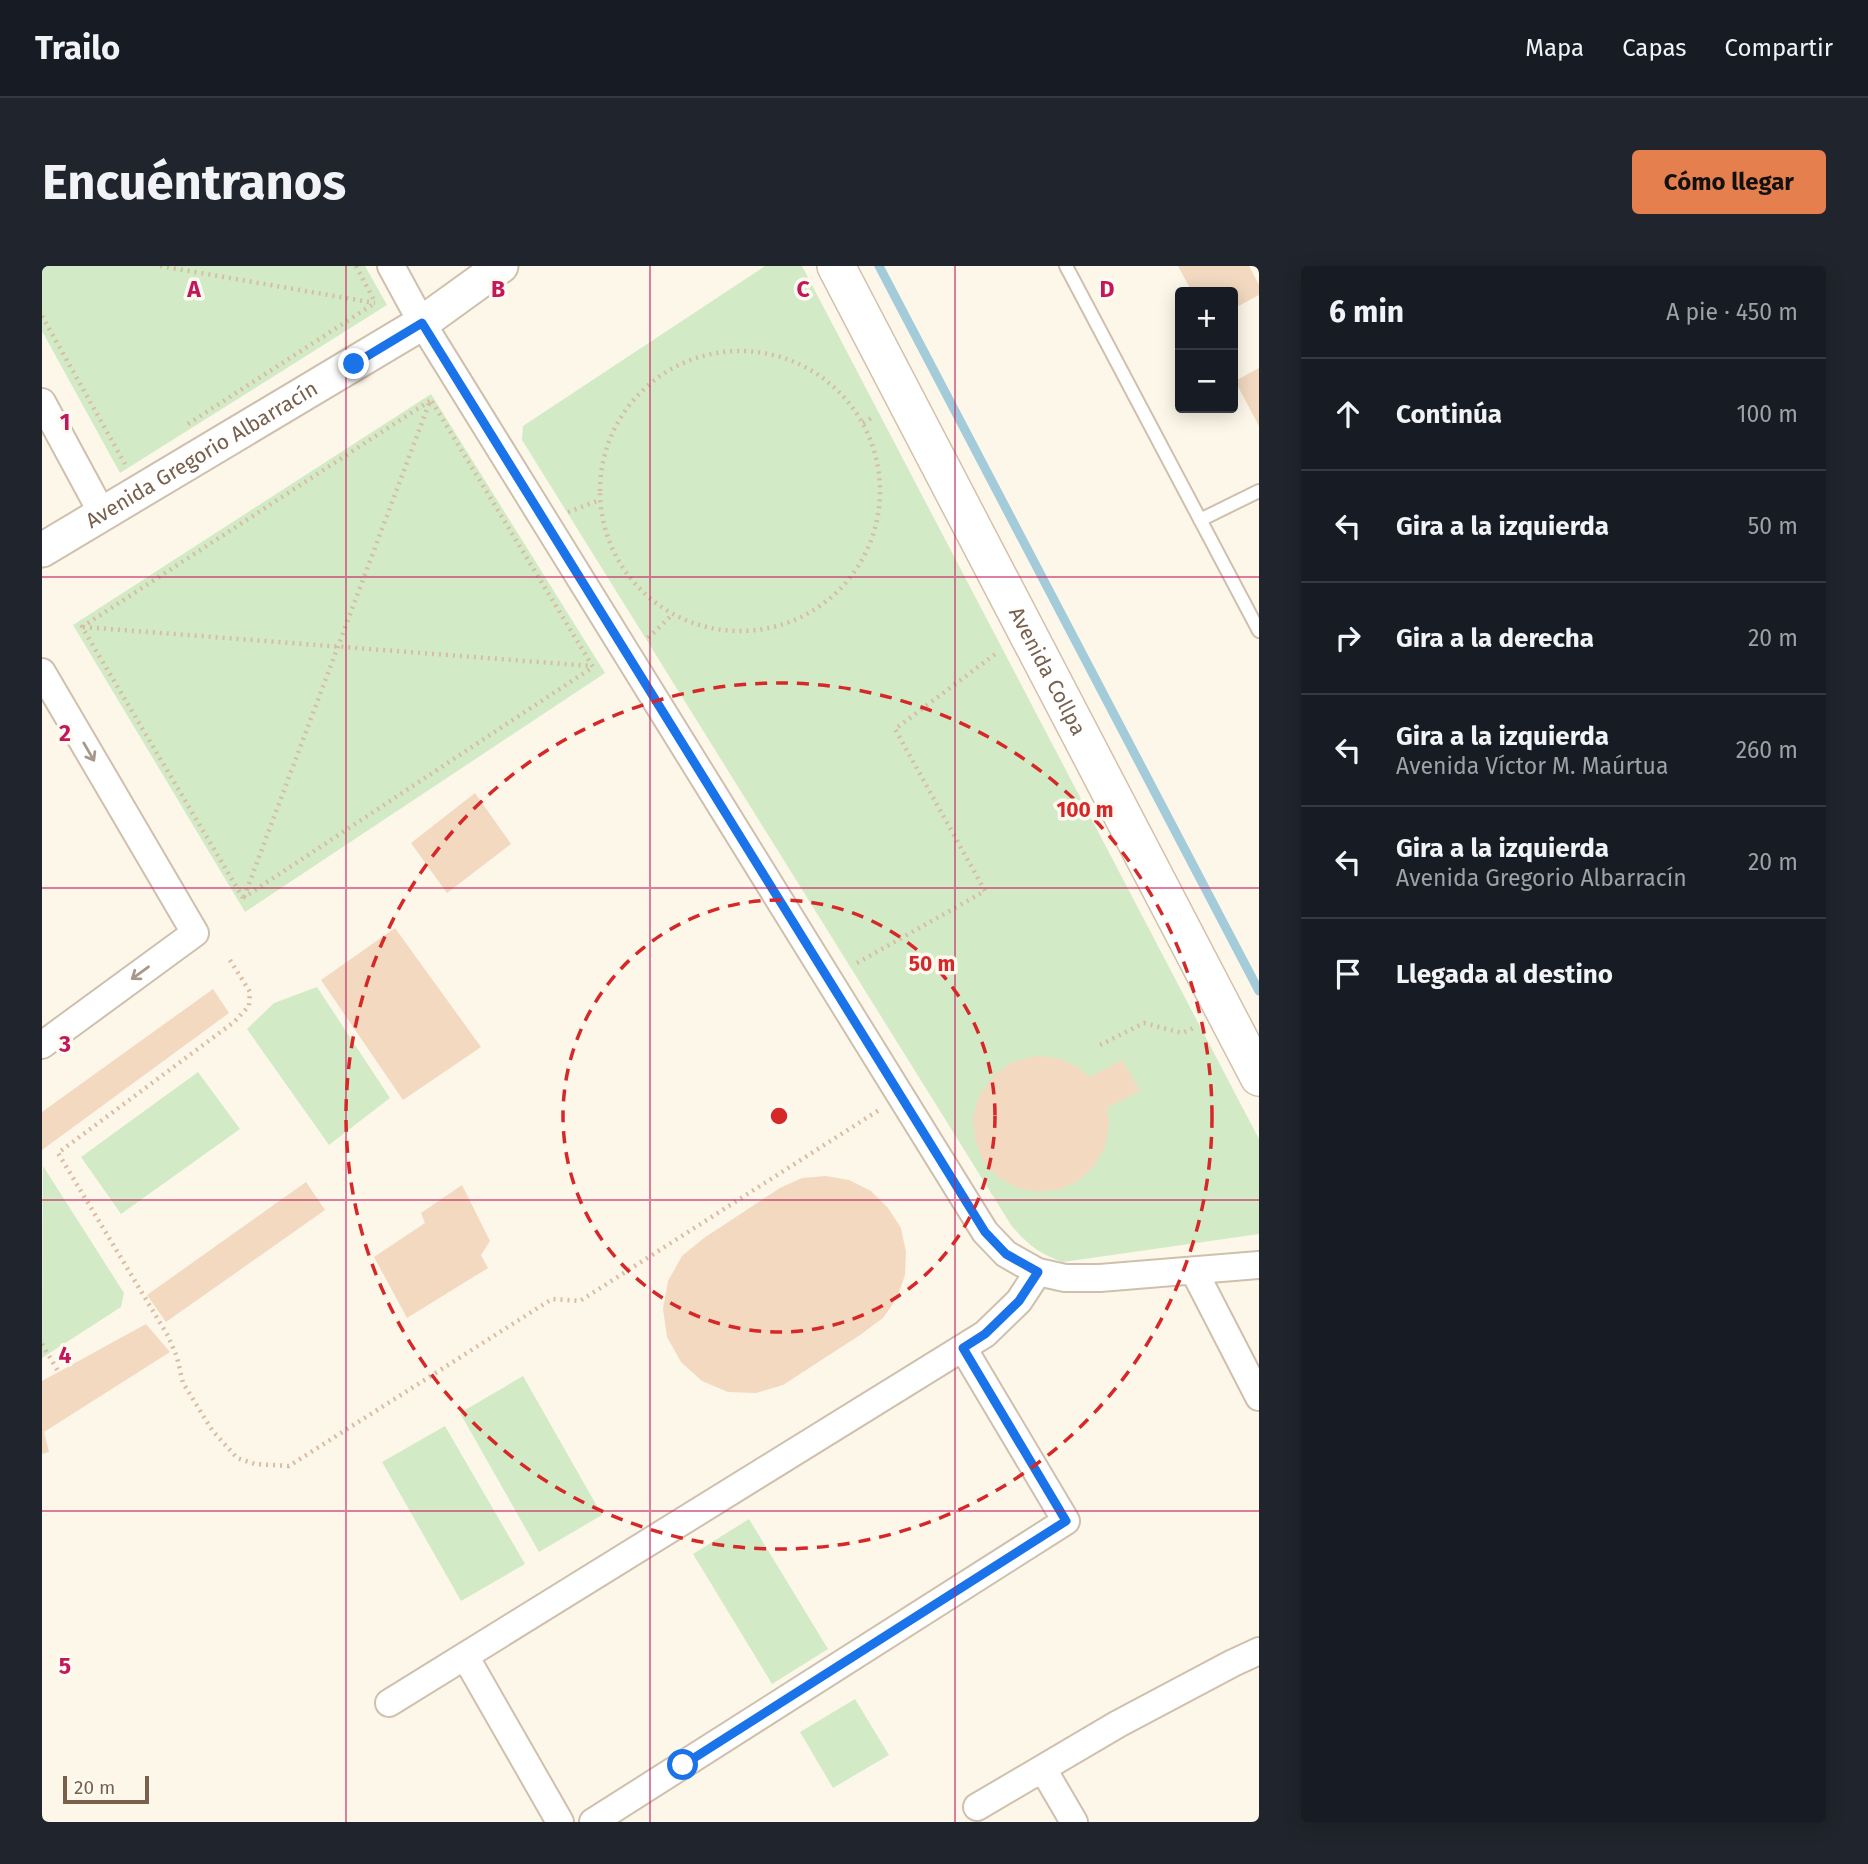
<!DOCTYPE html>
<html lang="es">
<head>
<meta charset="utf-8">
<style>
	body { margin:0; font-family:"Fira Sans",sans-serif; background:#20242c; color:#f1f3f6 }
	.controls { position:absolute; right:21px; top:21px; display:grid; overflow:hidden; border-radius:7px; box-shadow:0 4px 18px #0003 }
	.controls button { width:63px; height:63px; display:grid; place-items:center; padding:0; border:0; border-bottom:2px solid #363941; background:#171b24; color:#f1f3f6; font:35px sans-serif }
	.scale { position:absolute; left:21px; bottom:18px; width:86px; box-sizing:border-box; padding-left:7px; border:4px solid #78604c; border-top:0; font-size:19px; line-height:24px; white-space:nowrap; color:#78604c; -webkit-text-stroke:5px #fffaef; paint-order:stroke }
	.stop { position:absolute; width:21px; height:21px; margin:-16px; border:5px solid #1a73e8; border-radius:50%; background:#fff }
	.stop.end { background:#1a73e8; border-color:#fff; box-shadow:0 2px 7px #0008 }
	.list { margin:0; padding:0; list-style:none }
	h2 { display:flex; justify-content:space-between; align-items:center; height:91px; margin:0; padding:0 28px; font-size:30px }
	h2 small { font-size:23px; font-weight:400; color:#9ea1a6 }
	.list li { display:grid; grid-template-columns:46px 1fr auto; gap:21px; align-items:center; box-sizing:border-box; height:112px; padding:0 28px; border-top:2px solid #363941 }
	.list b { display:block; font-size:26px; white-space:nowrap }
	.list p { margin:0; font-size:23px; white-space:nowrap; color:#9ea1a6 }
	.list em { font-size:23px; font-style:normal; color:#9ea1a6 }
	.icon { flex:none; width:38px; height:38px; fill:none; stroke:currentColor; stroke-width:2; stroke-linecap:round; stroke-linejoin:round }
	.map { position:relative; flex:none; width:1217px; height:1556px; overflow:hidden; border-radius:7px }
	header { display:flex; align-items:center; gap:42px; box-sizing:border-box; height:98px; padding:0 35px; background:#171b24; border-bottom:2px solid #363941 }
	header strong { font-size:33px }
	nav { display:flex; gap:38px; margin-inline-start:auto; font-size:24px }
	.intro { display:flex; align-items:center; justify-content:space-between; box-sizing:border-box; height:168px; padding:0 42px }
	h1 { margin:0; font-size:49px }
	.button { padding:18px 32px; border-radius:7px; background:#e67f4e; color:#111; font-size:24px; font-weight:700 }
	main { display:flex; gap:42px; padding:0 42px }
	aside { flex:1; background:#171b24; border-radius:7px; box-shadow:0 4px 18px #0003 }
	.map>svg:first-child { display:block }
	.green { fill:#d2ebc6 }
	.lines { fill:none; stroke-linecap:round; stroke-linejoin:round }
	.stream { stroke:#a3cbd9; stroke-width:9 }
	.building { fill:#f2d9c0 }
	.service-casing { stroke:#cfc0ae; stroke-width:16 }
	.minor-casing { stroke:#cfc0ae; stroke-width:30 }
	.tertiary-casing { stroke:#cfc0ae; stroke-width:37 }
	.secondary-casing { stroke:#d2c1ab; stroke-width:40 }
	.path { stroke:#d8bca3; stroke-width:4.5; stroke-dasharray:2 5; stroke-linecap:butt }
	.service { stroke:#fff; stroke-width:12 }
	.minor { stroke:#fff; stroke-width:26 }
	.tertiary { stroke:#fff; stroke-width:33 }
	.secondary { stroke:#fff; stroke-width:37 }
	.oneway { stroke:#a7988b }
	.route { stroke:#1a73e8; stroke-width:9 }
	.grid { fill:none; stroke:#c2185b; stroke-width:2; stroke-opacity:0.55 }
	.ring { fill:none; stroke:#d62828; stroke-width:3.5; stroke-dasharray:12 9 }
	.labels { text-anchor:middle; stroke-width:7; stroke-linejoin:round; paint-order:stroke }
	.street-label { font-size:21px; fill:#78604c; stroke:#fffaef }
	.grid-label { font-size:23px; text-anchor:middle; font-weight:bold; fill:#c2185b; stroke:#fffaef; stroke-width:7; stroke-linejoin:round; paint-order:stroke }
	.centre { fill:#d62828; stroke:#fffaef; stroke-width:3.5 }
	.ring-label { font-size:21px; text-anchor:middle; font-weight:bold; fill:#d62828; stroke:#fffaef; stroke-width:7; stroke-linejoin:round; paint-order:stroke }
</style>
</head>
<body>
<header>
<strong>Trailo</strong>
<nav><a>Mapa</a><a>Capas</a><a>Compartir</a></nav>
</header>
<div class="intro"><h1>Encuéntranos</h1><a class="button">Cómo llegar</a></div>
<main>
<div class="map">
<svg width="1217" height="1556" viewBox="0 0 1217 1556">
	<rect width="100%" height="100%" fill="#fdf7e9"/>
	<path class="green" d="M0 0H323L345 39 78 207 0 65Z
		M723 0H760L1217 873V968L1021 996C997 988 985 978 969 959L480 174 481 160Z
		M389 128 563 407 203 646 31 359Z
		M275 721 348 832 287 879 205 763 232 737Z
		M156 806 198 863 79 948 39 891Z
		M1 900 82 1027 79 1041 0 1092Z
		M481 1110 560 1249 497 1286 418 1147Z
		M403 1160 483 1298 419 1335 340 1196Z
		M707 1253 786 1383 730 1418 651 1288Z
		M813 1433 847 1489 791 1522 758 1466Z"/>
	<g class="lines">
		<path class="stream" d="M837 0 1217 725"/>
	</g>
	<path class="building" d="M1136 0H1207L1217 19V29L1191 43V26H1150Z
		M1217 102V160L1193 115Z
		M433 527 469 578 405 627 369 577Z
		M353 662 439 781 361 834 279 714Z
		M171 723 187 747 0 884V846Z
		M993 790 1016 792 1037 802 1048 811 1080 794 1098 825 1065 842 1067 860 1063 881 1052 900 1036 915 1017 924 995 926 975 922 956 911 941 895 933 873 931 850 938 828 952 809 971 796Z
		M784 910 807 914 829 925 846 942 859 962 864 986 863 1009 855 1032 841 1052 818 1069 741 1119 714 1127 686 1126 660 1115 639 1096 625 1071 621 1043 626 1015 640 990 662 972 738 922 760 912Z
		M264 916 283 944 124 1056 105 1029Z
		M420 919 448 975 439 989 446 1002 365 1052 332 991 383 957 379 947Z
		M104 1058 128 1086 2 1166 7 1186 0 1188V1115Z"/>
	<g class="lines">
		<g class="service-casing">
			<path id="service" d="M1024 0 1217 365
				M1158 254 1217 225"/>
		</g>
		<g class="minor-casing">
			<path id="minor" d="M349 0 380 57 943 966 964 988 996 1006 1023 1012H1058L1217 999
				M0 136 60 247
				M0 406 153 667 0 779
				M1152 1005 1217 1131
				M423 1390 518 1556
				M347 1437 943 1068 977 1035 996 1006
				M1001 1503 1032 1556
				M935 1541 1076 1458 1191 1397 1217 1385
				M551 1556 1024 1255 921 1082"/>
		</g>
		<g class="tertiary-casing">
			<g id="tertiary">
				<path id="s1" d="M0 284 380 57 459 0"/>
			</g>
		</g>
		<g class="secondary-casing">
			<g id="secondary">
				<path id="s2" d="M794 0 1217 811"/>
			</g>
		</g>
		<path class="path" d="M118 0 333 37
			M314 0 333 36
			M0 50 83 198
			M558 225a140 140 0 1 1 280 0a140 140 0 1 1-280 0Z
			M821 157 831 151
			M146 158 333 37
			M526 246 558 234
			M41 361 549 400
			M606 372 630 349
			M202 631 388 135
			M201 632 551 401 389 134
			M201 632 40 361 389 134
			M188 694 208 726 207 740 192 756 16 887 126 1070 135 1091 141 1117 170 1164 195 1192 213 1198 247 1200 510 1033 538 1035 837 844
			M815 697 943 625 853 463 956 386
			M1058 779 1102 757 1140 767 1154 761
			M0 1078 16 1105"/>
		<use href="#service" class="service"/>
		<use href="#minor" class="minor"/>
		<use href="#tertiary" class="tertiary"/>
		<use href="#secondary" class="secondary"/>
	</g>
	<defs><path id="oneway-shaft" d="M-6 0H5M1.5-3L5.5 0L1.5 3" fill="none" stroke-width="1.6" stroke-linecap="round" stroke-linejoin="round" transform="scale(1.75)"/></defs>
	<g class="oneway">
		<use href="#oneway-shaft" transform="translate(47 486) rotate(60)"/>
		<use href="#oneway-shaft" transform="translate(98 707) rotate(144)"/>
	</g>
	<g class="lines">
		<path class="route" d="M312 98 380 57 943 966 964 988 996 1006 977 1035 943 1068 921 1082 1024 1255 641 1499"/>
	</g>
	<path class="grid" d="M304 0V1556M608 0V1556M913 0V1556M0 311H1217M0 622H1217M0 934H1217M0 1245H1217"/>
	<g class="ring">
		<circle cx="737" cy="850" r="216"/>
		<circle cx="737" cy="850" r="433"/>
	</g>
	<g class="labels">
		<g class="street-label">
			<text dy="7" stroke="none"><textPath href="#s1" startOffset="186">Avenida Gregorio Albarracín</textPath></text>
			<text dy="7" stroke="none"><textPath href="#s2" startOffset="457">Avenida Collpa</textPath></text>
		</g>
	</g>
	<g class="grid-label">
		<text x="152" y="31">A</text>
		<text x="456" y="31">B</text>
		<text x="761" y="31">C</text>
		<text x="1065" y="31">D</text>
		<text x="23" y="164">1</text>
		<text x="23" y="475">2</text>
		<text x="23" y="786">3</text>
		<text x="23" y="1097">4</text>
		<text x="23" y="1408">5</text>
	</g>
	<circle cx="737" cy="850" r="10" class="centre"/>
	<g class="ring-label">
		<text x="1043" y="551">100 m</text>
		<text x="890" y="705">50 m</text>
	</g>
</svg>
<div class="controls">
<button>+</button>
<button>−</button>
</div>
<div class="scale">20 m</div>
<div class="stop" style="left:641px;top:1499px"></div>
<div class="stop end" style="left:312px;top:98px"></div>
</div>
<aside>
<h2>6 min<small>A pie · 450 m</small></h2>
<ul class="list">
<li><svg class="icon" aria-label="ahead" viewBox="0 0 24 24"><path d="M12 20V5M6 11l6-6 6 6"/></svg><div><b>Continúa</b></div><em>100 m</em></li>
<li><svg class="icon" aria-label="left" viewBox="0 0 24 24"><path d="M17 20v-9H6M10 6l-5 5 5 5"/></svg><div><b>Gira a la izquierda</b></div><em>50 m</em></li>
<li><svg class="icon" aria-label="right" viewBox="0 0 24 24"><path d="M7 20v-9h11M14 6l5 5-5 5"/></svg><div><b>Gira a la derecha</b></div><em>20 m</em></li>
<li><svg class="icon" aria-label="left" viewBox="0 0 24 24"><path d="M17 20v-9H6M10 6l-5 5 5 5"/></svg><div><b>Gira a la izquierda</b><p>Avenida Víctor M. Maúrtua</p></div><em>260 m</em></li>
<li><svg class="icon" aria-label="left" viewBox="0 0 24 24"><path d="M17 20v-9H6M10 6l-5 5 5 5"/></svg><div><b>Gira a la izquierda</b><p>Avenida Gregorio Albarracín</p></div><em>20 m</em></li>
<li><svg class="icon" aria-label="arrive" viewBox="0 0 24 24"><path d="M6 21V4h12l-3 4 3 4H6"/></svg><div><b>Llegada al destino</b></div></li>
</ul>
</aside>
</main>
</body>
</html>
